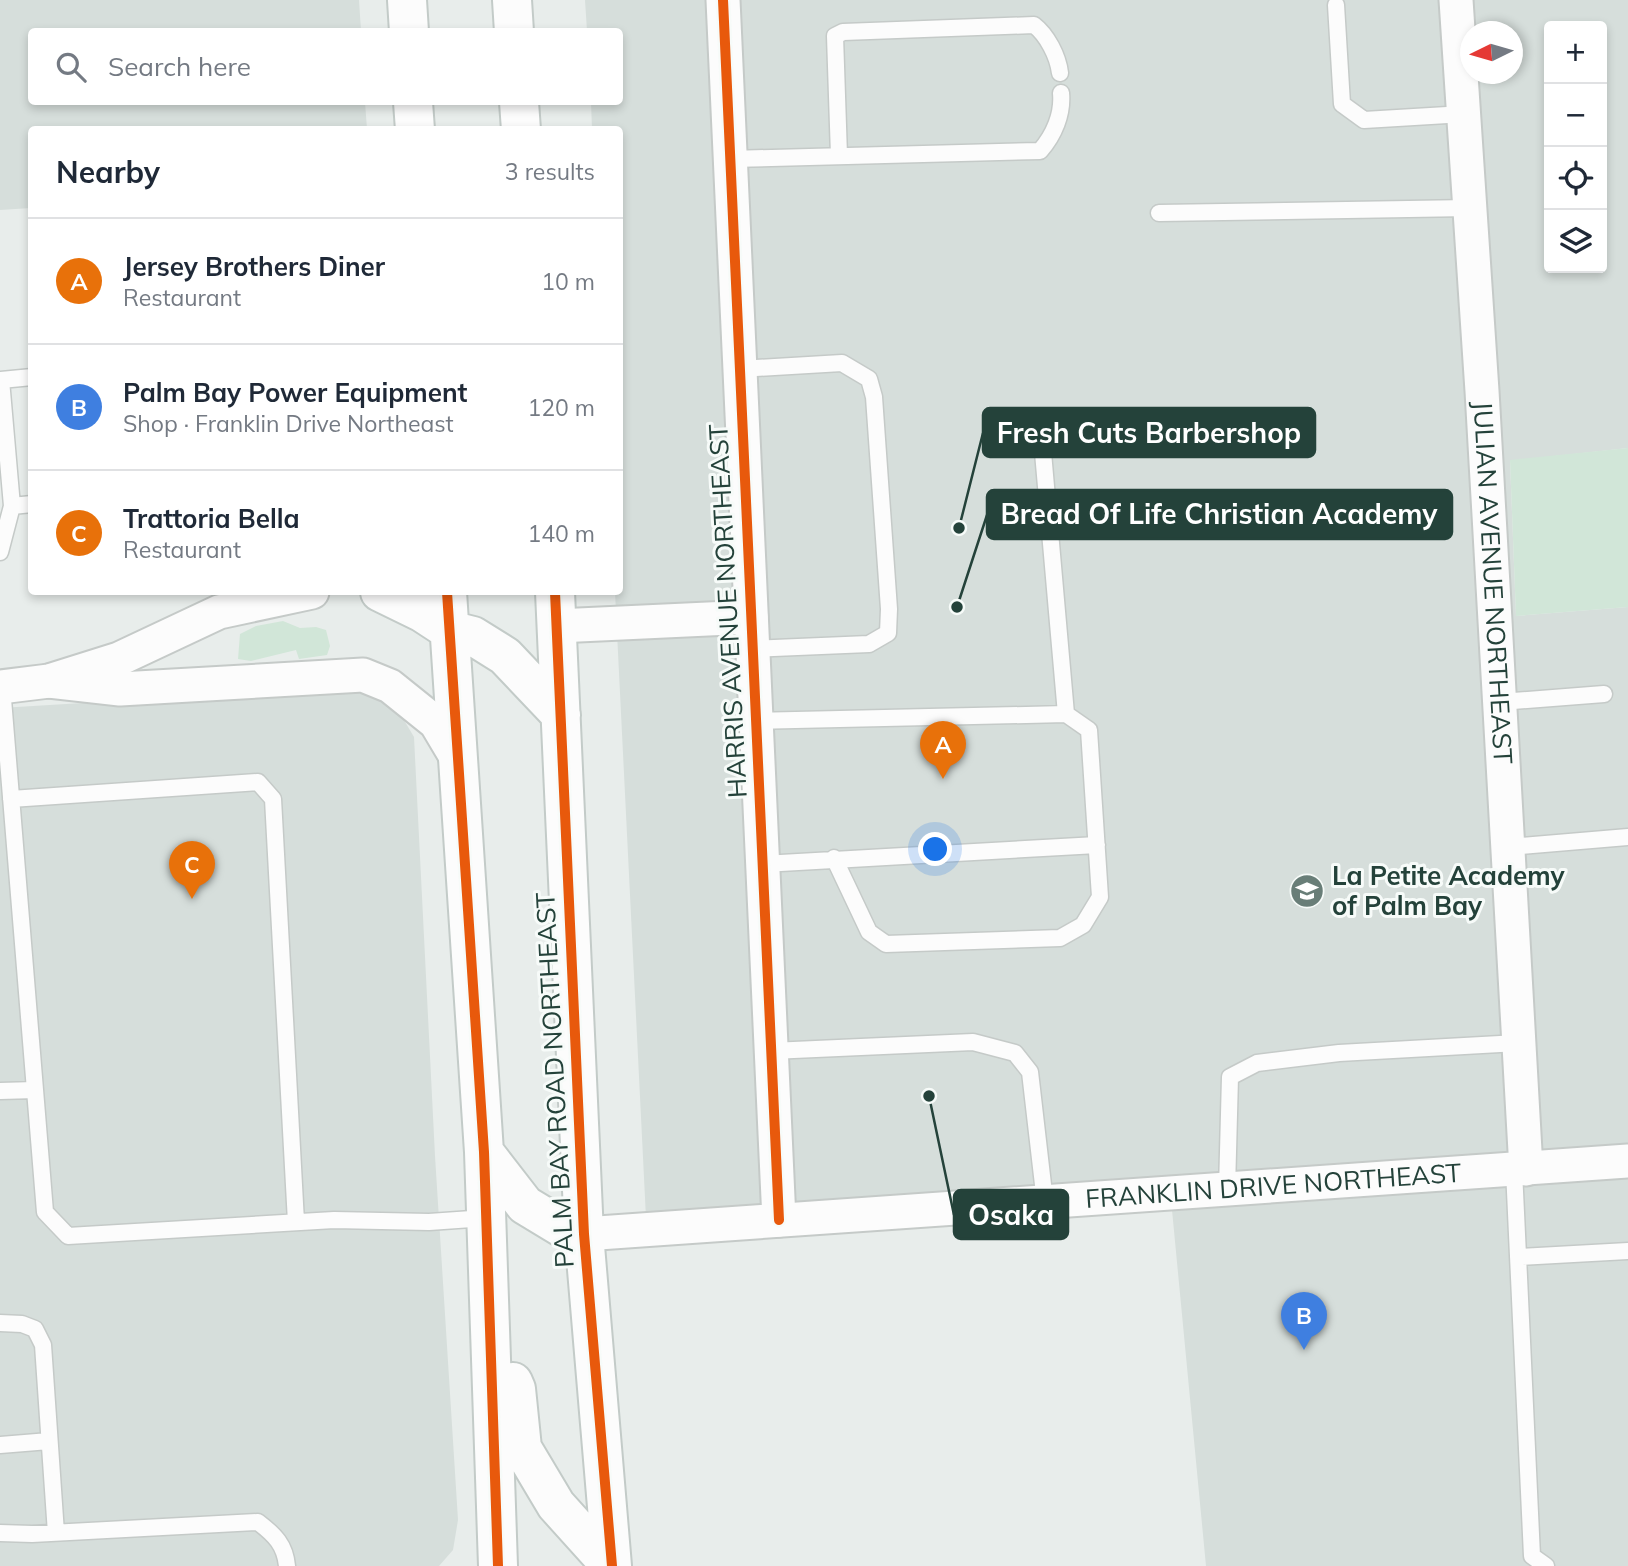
<!DOCTYPE html>
<html lang="en">
<head>
<meta charset="utf-8">
<style>
	body { margin:0; font-family:Mulish,sans-serif; background:#f2f2f3; color:#1f2937 }
	.controls { position:absolute; right:21px; top:21px; display:grid; overflow:hidden; border-radius:7px; box-shadow:0 4px 10px #0003 }
	.controls button { width:63px; height:63px; display:grid; place-items:center; padding:0; border:0; border-bottom:2px solid #e0e1e3; background:#fff; color:#1f2937; font:35px sans-serif }
	.compass { position:absolute; left:1460px; top:21px; width:63px; height:63px; border-radius:50%; background:#fff; box-shadow:0 4px 10px #0003; rotate:265deg }
	.you { position:absolute; left:936px; top:850px; width:24px; height:24px; margin:-18px; border:5px solid #fff; border-radius:50%; background:#1a73e8; box-shadow:0 0 0 10px #1a73e833 }
	.badge { display:grid; place-items:center; width:46px; height:46px; border-radius:50%; background:#697e78; color:#fff; font-size:23px; font-weight:700 }
	.pin { position:absolute; translate:-50% -58px; filter:drop-shadow(0 2px 4px #0008) }
	.pin::after { content:''; position:absolute; top:37px; width:24px; height:21px; background:inherit; clip-path:polygon(0 0,100% 0,50% 100%) }
	.list { margin:0; padding:0; list-style:none }
	h2 { display:flex; justify-content:space-between; align-items:center; height:91px; margin:0; padding:0 28px; font-size:30px }
	h2 small { font-size:23px; font-weight:400; color:#747a83 }
	.list li { display:grid; grid-template-columns:46px 1fr auto; gap:21px; align-items:center; box-sizing:border-box; height:126px; padding:0 28px; border-top:2px solid #e0e1e3 }
	.list b { display:block; font-size:26px; white-space:nowrap }
	.list p { margin:0; font-size:23px; white-space:nowrap; color:#747a83 }
	.list em { font-size:23px; font-style:normal; color:#747a83 }
	.icon { flex:none; width:38px; height:38px; fill:none; stroke:currentColor; stroke-width:2; stroke-linecap:round; stroke-linejoin:round }
	.map { position:relative; flex:none; width:1628px; height:1566px; overflow:hidden }
	.search { position:absolute; background:#fff; box-shadow:0 4px 10px #0003; left:28px; top:28px; width:595px; height:77px; display:flex; align-items:center; gap:18px; box-sizing:border-box; padding:0 24px; border-radius:7px; color:#747a83; font-size:26px }
	.panel { position:absolute; background:#fff; box-shadow:0 4px 10px #0003; left:28px; top:126px; width:595px; height:469px; border-radius:7px }
	.map>svg:first-child { display:block }
	.built { fill:#d6dedb; fill-rule:evenodd }
	.green { fill:#d1e6d8 }
	.lines { fill:none; stroke-linecap:round; stroke-linejoin:round }
	.lane-casing { stroke:#c5cac8; stroke-width:19 }
	.street-casing { stroke:#c5cac8; stroke-width:37 }
	.secondary-casing { stroke:#c3cbc8; stroke-width:42 }
	.lane { stroke:#fcfcfc; stroke-width:16 }
	.street { stroke:#fcfcfc; stroke-width:33 }
	.secondary { stroke:#fcfcfc; stroke-width:38 }
	.cycleway-casing { stroke:#f7fbf9; stroke-width:15 }
	.cycleway { stroke:#e8590c; stroke-width:10 }
	.labels { text-anchor:middle; stroke-width:6; stroke-linejoin:round; paint-order:stroke }
	.street-label { font-size:26px; fill:#24423a; stroke:#f7fbf9 }
	.poi-label { font-size:26px; font-weight:bold; fill:#24423a; stroke:#f7fbf9; text-anchor:start }
	.leader { fill:none; stroke:#24423a; stroke-width:2.5 }
	.callout-dot { fill:#24423a; stroke:#f7fbf9; stroke-width:2.5 }
	.callout { fill:#24423a; stroke:#24423a; stroke-width:2.5 }
	.callout-label { font-size:28px; text-anchor:middle; font-weight:bold; fill:#fff }
</style>
</head>
<body>
<div class="map">
<svg width="1628" height="1566" viewBox="0 0 1628 1566">
	<rect width="100%" height="100%" fill="#e8edeb"/>
	<path class="built" d="M0 0H359L361 31 32 32V102H365L367 129 32 130 31 208 0 210Z
		M585 0H1628V448L1510 461 1516 616 1628 607V1566H1206L1170 1189 646 1218 615 592H620V130L592 129 591 102H620V32L587 31ZM1549 26H1602V268H1549ZM1470 32H1512V74H1470Z
		M333 688 369 692 395 705 414 737 435 1156 458 1520 453 1550 439 1566H0V708Z"/>
	<path class="green" d="M1628 448V607L1516 616 1510 460Z
		M283 621 300 628 316 627 326 630 330 646 327 655 299 659 296 650 251 661 238 659 240 634 256 626Z"/>
	<g class="lines">
		<g class="lane-casing">
			<path id="lane" d="M1336 5 1342 104 1364 120 1464 114
				M839 156 835 36 843 32 1034 25C1047 35 1058 56 1060 73
				M730 159 1040 151C1054 135 1063 114 1061 93
				M1159 213 1470 208
				M740 369 842 363 869 379 874 397 889 609 888 633 869 644 753 649
				M1042 441 1066 714
				M12 506 32 504
				M0 552 12 506 1 380 32 377
				M2 687 45 1212 68 1236 334 1220 429 1222 486 1218
				M1500 702 1604 694
				M756 721 1066 714 1089 730 1100 897 1083 925 1060 938 886 944 869 932 834 858
				M11 799 258 782 273 799 296 1222
				M1508 847 1628 837
				M763 864 1097 845
				M771 1051 973 1042 1015 1053 1030 1072 1045 1202
				M0 1091 35 1090
				M1514 1170 1532 1556 1546 1566
				M1227 1189 1230 1077 1257 1063 1339 1053 1518 1043
				M1518 1257 1628 1251
				M0 1323 22 1324 35 1329 43 1345 56 1533
				M0 1445 49 1441
				M0 1533 32 1534 258 1522C275 1535 285 1545 287 1566"/>
		</g>
		<g class="street-casing">
			<g id="street">
				<path d="M723 0 779 1220"/>
				<path id="s1" d="M1456 0 1482 391 1526 1169"/>
				<path d="M557 626 751 617"/>
				<path d="M49 681 120 689 363 675 390 686 436 723 458 760"/>
				<path d="M0 687 49 681 119 659 219 612 312 592"/>
				<path id="s2" d="M584 1234 1628 1161"/>
			</g>
		</g>
		<g class="secondary-casing">
			<path id="secondary" d="M407 0 409 32
				M512 0 514 32
				M413 102 415 130
				M519 102 521 130
				M380 592 423 613 449 630 473 636 505 656 561 715
				M447 592 484 1152 498 1566
				M555 592 584 1234 612 1566
				M484 1152 525 1205 563 1228 584 1234
				M513 1382 516 1389 522 1448 556 1505 611 1566"/>
		</g>
		<use href="#lane" class="lane"/>
		<use href="#street" class="street"/>
		<use href="#secondary" class="secondary"/>
		<g class="cycleway-casing">
			<path id="cycleway" d="M723 0 779 1220
				M447 592 484 1152 498 1566
				M555 592 584 1234 612 1566"/>
		</g>
		<use href="#cycleway" class="cycleway"/>
	</g>
	<defs>
		<g id="school-disc" transform="scale(1.75)"><circle r="9.5" fill="#697e78" stroke="#f7fbf9"/><path d="M0-5L7-2L0 1L-7-2ZM-4 1L0 2.5L4 1V4Q0 6-4 4Z" fill="#fff"/></g>
	</defs>
	<g fill-rule="evenodd">
		<use href="#school-disc" x="1307" y="891"/>
	</g>
	<g class="labels">
		<g class="street-label">
			<text dy="9" stroke="none"><textPath href="#s1" startOffset="584">JULIAN AVENUE NORTHEAST</textPath></text>
			<text transform="translate(728 611) rotate(-93)" y="9">HARRIS AVENUE NORTHEAST</text>
			<text transform="translate(555 1080) rotate(-93)" y="9">PALM BAY ROAD NORTHEAST</text>
			<text dy="9" stroke="none"><textPath href="#s2" startOffset="691">FRANKLIN DRIVE NORTHEAST</textPath></text>
		</g>
		<g class="poi-label">
			<text x="1332" y="885">La Petite Academy<tspan x="1332" dy="30">of Palm Bay</tspan></text>
		</g>
	</g>
	<path class="leader" d="M959 528L983 433M957 607L987 515M929 1096L954 1215"/>
	<g class="callout-dot">
		<circle cx="959" cy="528" r="7"/>
		<circle cx="957" cy="607" r="7"/>
		<circle cx="929" cy="1096" r="7"/>
	</g>
	<g class="callout">
		<rect x="983" y="408" width="332" height="49" rx="7"/>
		<rect x="987" y="490" width="465" height="49" rx="7"/>
		<rect x="954" y="1190" width="114" height="49" rx="7"/>
	</g>
	<g class="callout-label">
		<text x="1149" y="443">Fresh Cuts Barbershop</text>
		<text x="1219" y="524">Bread Of Life Christian Academy</text>
		<text x="1011" y="1225">Osaka</text>
	</g>
</svg>
<div class="controls">
<button>+</button>
<button>−</button>
<button><svg class="icon" aria-label="locate" viewBox="0 0 24 24"><circle cx="12" cy="12" r="6"/><path d="M12 2v4M12 18v4M2 12h4M18 12h4"/></svg></button>
<button><svg class="icon" aria-label="layers" viewBox="0 0 24 24"><path d="M12 4l9 5-9 5-9-5zM3 14l9 5 9-5"/></svg></button>
</div>
<svg class="compass" viewBox="-18 -18 36 36"><path d="M0-13l5 13h-10z" fill="#e53935"/><path d="M0 13l5-13h-10z" fill="#747a83"/></svg>
<div class="you"></div>
<div class="pin badge" style="left:943px;top:779px;background:#e8710a">A</div>
<div class="pin badge" style="left:1304px;top:1350px;background:#3f7fe0">B</div>
<div class="pin badge" style="left:192px;top:899px;background:#e8710a">C</div>
<div class="search"><svg class="icon" aria-label="search" viewBox="0 0 24 24"><circle cx="10" cy="10" r="6"/><path d="M15 15l6 6"/></svg>Search here</div>
<section class="panel">
<h2>Nearby<small>3 results</small></h2>
<ul class="list">
<li><span class="badge" style="background:#e8710a">A</span><div><b>Jersey Brothers Diner</b><p>Restaurant</p></div><em>10 m</em></li>
<li><span class="badge" style="background:#3f7fe0">B</span><div><b>Palm Bay Power Equipment</b><p>Shop · Franklin Drive Northeast</p></div><em>120 m</em></li>
<li><span class="badge" style="background:#e8710a">C</span><div><b>Trattoria Bella</b><p>Restaurant</p></div><em>140 m</em></li>
</ul>
</section>
</div>
</body>
</html>
